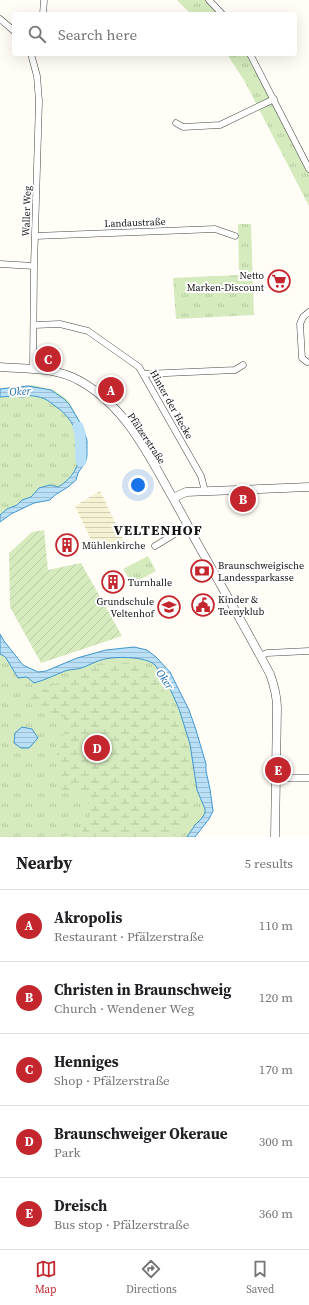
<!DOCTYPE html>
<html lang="en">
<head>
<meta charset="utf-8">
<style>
	body { margin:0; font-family:"Source Serif 4",serif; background:#f6f6f6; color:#202124 }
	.you { position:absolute; left:138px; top:485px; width:14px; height:14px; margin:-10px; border:3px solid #fff; border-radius:50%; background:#1a73e8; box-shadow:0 0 0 6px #1a73e833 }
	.badge { display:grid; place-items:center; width:26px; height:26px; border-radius:50%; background:#c4262e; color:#fff; font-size:13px; font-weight:700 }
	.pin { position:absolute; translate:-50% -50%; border:2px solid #fff; box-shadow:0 1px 4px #0006 }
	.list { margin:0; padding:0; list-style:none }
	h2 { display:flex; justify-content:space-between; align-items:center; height:52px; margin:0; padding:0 16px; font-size:17px }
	h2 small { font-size:13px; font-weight:400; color:#757577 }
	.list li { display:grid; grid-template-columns:26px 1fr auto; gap:12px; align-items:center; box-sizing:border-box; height:72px; padding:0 16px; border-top:1px solid #e0e0e0 }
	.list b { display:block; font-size:15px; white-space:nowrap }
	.list p { margin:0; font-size:13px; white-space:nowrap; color:#757577 }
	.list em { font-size:13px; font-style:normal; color:#757577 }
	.icon { flex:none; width:22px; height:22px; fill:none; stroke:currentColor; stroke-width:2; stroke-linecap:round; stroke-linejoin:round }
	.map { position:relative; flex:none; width:309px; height:837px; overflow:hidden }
	.search { position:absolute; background:#fff; box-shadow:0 4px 16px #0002; left:12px; right:12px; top:12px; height:44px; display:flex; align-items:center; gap:10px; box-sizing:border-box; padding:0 14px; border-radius:4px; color:#757577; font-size:15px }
	.sheet { height:412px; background:#fff }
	nav { display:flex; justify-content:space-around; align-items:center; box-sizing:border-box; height:56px; border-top:1px solid #e0e0e0; background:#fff; font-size:11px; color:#757577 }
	nav a { display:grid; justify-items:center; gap:2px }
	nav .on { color:#c4262e }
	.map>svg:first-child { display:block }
	.farmland { fill:url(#farmland-rules) }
	.grass { fill:url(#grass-tufts) }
	.wetland { fill:url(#wetland-marsh) }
	.garden { fill:url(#garden-furrows) }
	.water { fill:url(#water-rules); stroke:#3f96cf }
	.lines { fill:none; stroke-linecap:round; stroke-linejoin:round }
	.river { stroke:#b9e0f7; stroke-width:11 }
	.minor-casing { stroke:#444; stroke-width:7 }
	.tertiary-casing { stroke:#444; stroke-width:9 }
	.minor { stroke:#fff; stroke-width:6 }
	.tertiary { stroke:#fff; stroke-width:8 }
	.labels { text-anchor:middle; stroke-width:4; stroke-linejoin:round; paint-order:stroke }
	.street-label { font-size:10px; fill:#111; stroke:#fff }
	.poi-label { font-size:10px; fill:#111; stroke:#fff; text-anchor:start }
	.water-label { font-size:11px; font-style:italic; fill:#1768a6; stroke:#fff }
	.district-label { font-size:14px; font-weight:bold; letter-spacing:1px; fill:#111; stroke:#fff }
</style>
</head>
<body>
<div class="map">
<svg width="309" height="837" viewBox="0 0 309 837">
	<defs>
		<pattern id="farmland-rules" width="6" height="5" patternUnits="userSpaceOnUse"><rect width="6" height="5" fill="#f6f3d4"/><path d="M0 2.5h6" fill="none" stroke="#d2cfb5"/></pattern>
		<pattern id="grass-tufts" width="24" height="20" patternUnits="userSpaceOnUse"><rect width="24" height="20" fill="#d5ebbd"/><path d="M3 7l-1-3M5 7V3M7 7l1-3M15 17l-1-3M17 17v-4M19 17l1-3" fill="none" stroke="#b6c8a1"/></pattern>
		<pattern id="wetland-marsh" width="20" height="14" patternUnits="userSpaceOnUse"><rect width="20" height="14" fill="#d5ebbd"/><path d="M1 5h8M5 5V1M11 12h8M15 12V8" fill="none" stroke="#b6c8a1"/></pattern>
		<pattern id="garden-furrows" width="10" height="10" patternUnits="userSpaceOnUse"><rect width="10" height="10" fill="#d5ebbd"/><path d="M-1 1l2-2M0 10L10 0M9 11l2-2" fill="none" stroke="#b6c8a1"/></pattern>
		<pattern id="water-rules" width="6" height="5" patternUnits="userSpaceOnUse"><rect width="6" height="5" fill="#b9e0f7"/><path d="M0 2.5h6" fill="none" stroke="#9ebfd3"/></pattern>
	</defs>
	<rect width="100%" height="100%" fill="#fffdf5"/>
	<path class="farmland" d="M100 491 125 543 93 544 75 506Z"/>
	<path class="grass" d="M177 0H208L221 14H191Z
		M227 54H250L309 169V206L245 82Z
		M238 224H251L254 315 176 319 173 278 239 275Z
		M33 385 54 390 68 400 81 423 87 440 74 481 10 512 0 521V388Z
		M148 556 156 571 132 584 123 569Z
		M0 639 21 668 40 676 105 651 154 661 170 681 189 723 208 807 205 817 190 837H0Z"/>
	<path class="wetland" d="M131 662 157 679 170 701 195 759 186 822 174 837H61L82 832 91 812 84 792 62 793 56 746 66 730 63 714H45L23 699 95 666Z"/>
	<path class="garden" d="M44 530 48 570 81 563 122 636 41 663 10 607 9 553 32 532Z"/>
	<path class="water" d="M28 386 51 390 64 399 69 404 82 426 87 440V456L86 461 78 473 76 480 68 487 55 495 50 500 34 503 11 514 0 522V515L7 509 17 505 22 500 31 497 39 488 50 485 58 487C91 468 84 425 55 406 52 404 49 401 45 399 40 397 32 395 27 396 23 397 25 397 21 397 18 397 15 396 12 396 8 396 4 397 0 397V389Z
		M0 634 4 641 23 665 38 672 46 671 77 658 106 650 134 647 147 650 156 657 170 672 189 710 196 730 206 764V771L210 789 213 811 209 819 195 837H187L195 825 202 818 205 813V809L197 790 190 744 179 709 168 684 155 665C146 656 113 656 101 660 94 662 88 666 81 668 76 670 70 669 65 671 55 675 45 680 34 683L27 677 18 678 6 658 4 656 0 654Z
		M22 727 32 729 38 738 29 748H21L14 743 15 733Z"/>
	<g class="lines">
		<path class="river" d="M78 427 80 433 81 461"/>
		<g class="minor-casing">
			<path id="minor" d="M209 0 222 14
				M43 14 44 0
				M0 19 14 31
				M31 54 37 76 39 101 34 266 33 369
				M250 54 309 169
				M176 123 183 127 220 125 274 99
				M35 236 215 229 235 236
				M0 264 34 266
				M34 325 60 324 88 331 139 367 201 476 205 491
				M307 362 302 358 300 324 303 317 309 312
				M144 374 235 370 243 365
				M155 546 188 526
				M260 656 267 653 309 651
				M276 778H309"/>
		</g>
		<g class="tertiary-casing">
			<path id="tertiary" d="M0 367C27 369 56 367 80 381 120 403 143 444 164 482 175 502 186 521 196 541 221 585 246 629 270 674 274 685 277 695 277 708L275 837
				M173 498 186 492 309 487"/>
		</g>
		<use href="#minor" class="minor"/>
		<use href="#tertiary" class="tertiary"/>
	</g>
	<defs>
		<g id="supermarket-ring" transform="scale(1.15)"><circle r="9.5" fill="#fff" stroke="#c4262e" stroke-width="1.5"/><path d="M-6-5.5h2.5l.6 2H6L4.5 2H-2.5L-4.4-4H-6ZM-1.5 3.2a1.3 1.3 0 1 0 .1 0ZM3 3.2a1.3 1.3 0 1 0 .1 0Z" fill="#c4262e"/></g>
		<g id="building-ring" transform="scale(1.15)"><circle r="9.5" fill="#fff" stroke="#c4262e" stroke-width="1.5"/><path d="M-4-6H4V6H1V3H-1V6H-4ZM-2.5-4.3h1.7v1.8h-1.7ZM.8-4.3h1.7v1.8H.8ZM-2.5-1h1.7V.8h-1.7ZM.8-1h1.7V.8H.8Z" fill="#c4262e"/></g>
		<g id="bank-ring" transform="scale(1.15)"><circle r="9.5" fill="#fff" stroke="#c4262e" stroke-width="1.5"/><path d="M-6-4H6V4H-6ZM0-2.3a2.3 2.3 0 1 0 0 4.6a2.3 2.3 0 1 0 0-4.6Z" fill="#c4262e"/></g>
		<g id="civic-ring" transform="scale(1.15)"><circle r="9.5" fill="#fff" stroke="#c4262e" stroke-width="1.5"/><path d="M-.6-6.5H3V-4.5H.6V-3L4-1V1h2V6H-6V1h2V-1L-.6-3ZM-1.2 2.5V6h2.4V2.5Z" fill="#c4262e"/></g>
		<g id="school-ring" transform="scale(1.15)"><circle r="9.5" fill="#fff" stroke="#c4262e" stroke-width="1.5"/><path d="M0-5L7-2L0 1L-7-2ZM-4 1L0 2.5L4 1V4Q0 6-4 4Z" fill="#c4262e"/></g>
	</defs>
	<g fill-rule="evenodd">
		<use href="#supermarket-ring" x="279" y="281"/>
		<use href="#building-ring" x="67" y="545"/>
		<use href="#bank-ring" x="202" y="571"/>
		<use href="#building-ring" x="113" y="582"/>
		<use href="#civic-ring" x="203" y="605"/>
		<use href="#school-ring" x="169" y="607"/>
	</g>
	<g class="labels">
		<g class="street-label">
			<text transform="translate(26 211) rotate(-88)" y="4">Waller Weg</text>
			<text transform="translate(135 222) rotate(-2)" y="4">Landaustraße</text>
			<text transform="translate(172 404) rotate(61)" y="4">Hinter der Hecke</text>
			<text transform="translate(147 438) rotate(56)" y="4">Pfälzerstraße</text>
		</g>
		<g class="poi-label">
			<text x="264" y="279" text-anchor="end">Netto<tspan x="264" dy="12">Marken-Discount</tspan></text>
			<text x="82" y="549">Mühlenkirche</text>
			<text x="218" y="569">Braunschweigische<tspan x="218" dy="12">Landessparkasse</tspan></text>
			<text x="128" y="586">Turnhalle</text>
			<text x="218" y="603">Kinder &amp;<tspan x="218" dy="12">Teenyklub</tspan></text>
			<text x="154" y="605" text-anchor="end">Grundschule<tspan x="154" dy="12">Veltenhof</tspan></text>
		</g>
		<g class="water-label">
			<text transform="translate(20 391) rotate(-3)" y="4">Oker</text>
			<text transform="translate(165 679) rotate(56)" y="4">Oker</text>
		</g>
		<g class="district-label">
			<text x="158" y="535">VELTENHOF</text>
		</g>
	</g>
</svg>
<div class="you"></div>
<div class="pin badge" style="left:111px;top:390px">A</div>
<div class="pin badge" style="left:243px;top:499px">B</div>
<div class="pin badge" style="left:48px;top:359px">C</div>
<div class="pin badge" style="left:97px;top:748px">D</div>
<div class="pin badge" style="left:278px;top:770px">E</div>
<div class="search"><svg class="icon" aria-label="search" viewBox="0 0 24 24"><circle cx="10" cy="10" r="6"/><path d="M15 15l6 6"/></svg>Search here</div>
</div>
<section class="sheet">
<h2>Nearby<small>5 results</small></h2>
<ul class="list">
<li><span class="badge">A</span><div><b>Akropolis</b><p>Restaurant · Pfälzerstraße</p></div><em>110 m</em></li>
<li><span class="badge">B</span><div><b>Christen in Braunschweig</b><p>Church · Wendener Weg</p></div><em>120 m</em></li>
<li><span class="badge">C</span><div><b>Henniges</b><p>Shop · Pfälzerstraße</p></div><em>170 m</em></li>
<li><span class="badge">D</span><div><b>Braunschweiger Okeraue</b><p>Park</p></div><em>300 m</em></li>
<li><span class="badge">E</span><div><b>Dreisch</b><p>Bus stop · Pfälzerstraße</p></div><em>360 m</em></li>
</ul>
</section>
<nav>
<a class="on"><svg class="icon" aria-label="map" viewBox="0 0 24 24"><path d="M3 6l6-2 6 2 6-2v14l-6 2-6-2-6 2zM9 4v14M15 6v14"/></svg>Map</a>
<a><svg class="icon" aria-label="directions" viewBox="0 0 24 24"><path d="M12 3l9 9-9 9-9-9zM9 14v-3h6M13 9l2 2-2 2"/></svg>Directions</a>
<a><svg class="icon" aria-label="saved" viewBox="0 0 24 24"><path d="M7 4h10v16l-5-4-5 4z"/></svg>Saved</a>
</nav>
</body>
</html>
